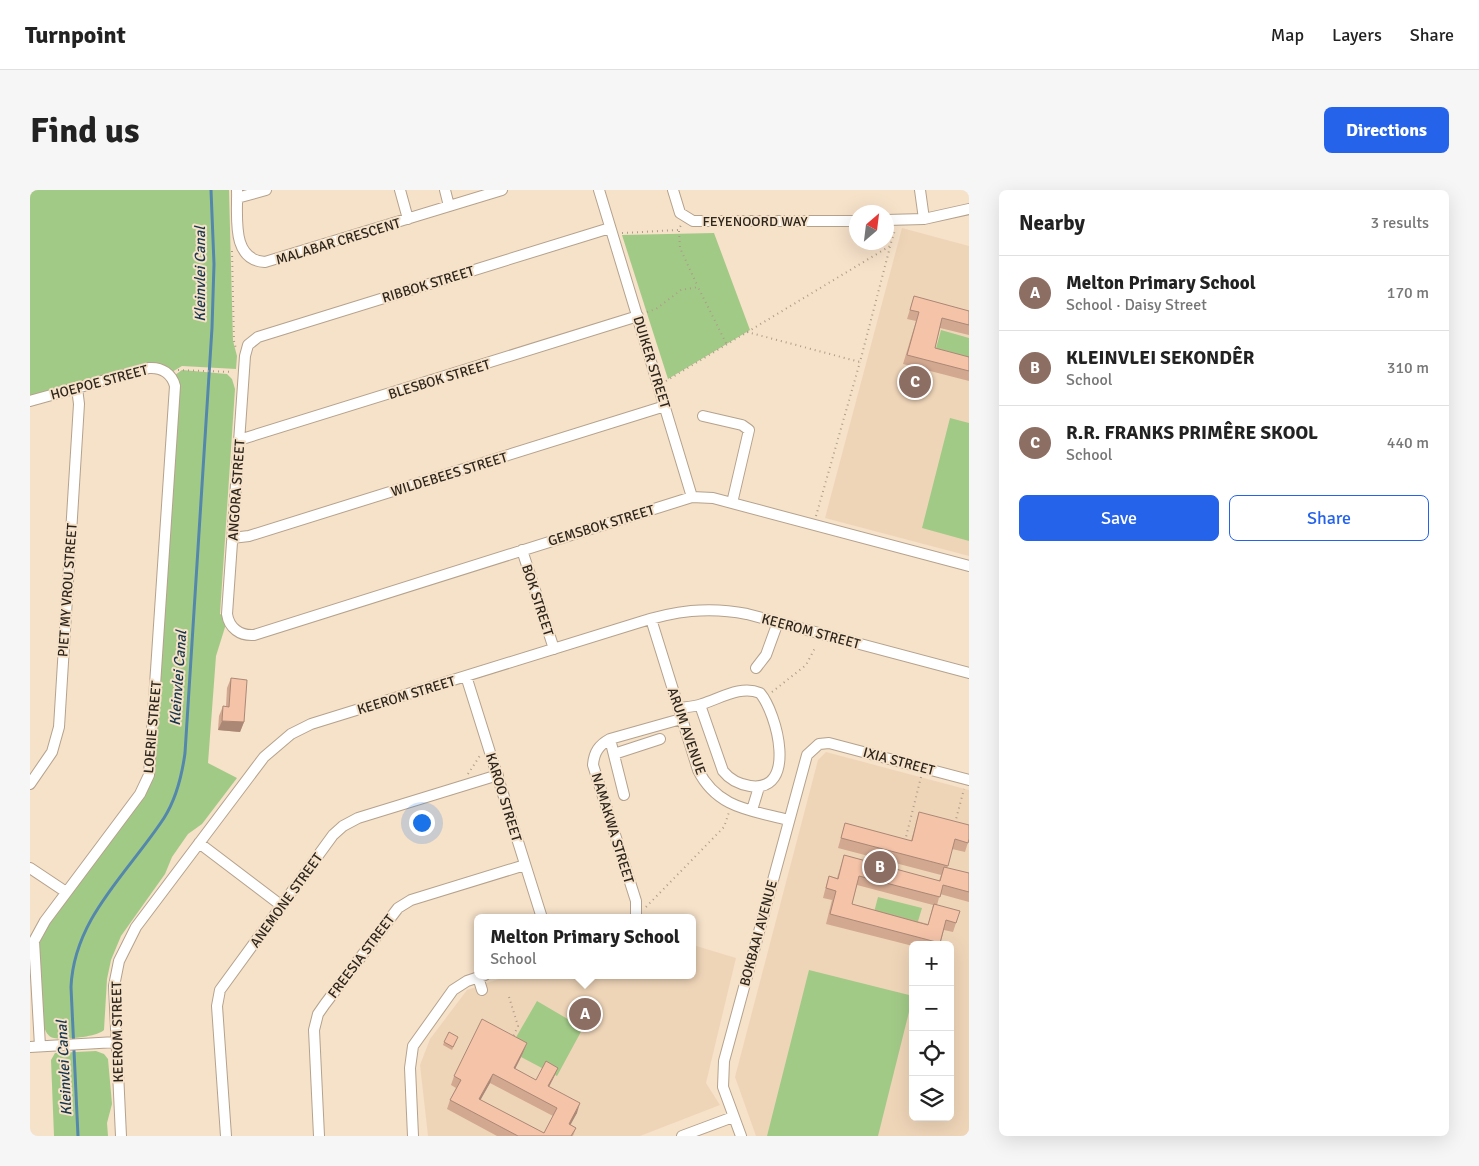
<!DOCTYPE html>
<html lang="en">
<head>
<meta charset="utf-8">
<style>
	body { margin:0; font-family:Signika,sans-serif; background:#f6f6f6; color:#222 }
	.controls { position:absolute; right:15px; bottom:15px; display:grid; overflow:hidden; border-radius:8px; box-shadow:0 5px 20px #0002 }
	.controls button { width:45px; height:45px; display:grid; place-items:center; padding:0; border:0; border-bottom:1px solid #e0e0e0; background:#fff; color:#222; font:25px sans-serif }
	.compass { position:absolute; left:819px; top:15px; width:45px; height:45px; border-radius:50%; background:#fff; box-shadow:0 5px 20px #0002; rotate:28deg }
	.you { position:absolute; left:391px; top:632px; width:18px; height:18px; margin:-12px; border:4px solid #fff; border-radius:50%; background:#1a73e8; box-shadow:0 0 0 8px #1a73e833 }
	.badge { display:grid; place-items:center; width:32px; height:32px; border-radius:50%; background:#2563eb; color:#fff; font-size:16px; font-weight:700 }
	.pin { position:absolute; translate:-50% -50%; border:2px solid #fff; box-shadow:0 1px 5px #0006 }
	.popup { position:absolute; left:444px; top:724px; width:222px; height:65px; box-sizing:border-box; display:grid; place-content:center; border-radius:8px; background:#fff; filter:drop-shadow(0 1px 4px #0005); font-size:16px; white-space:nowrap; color:#767676 }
	.popup b { font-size:19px; color:#222 }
	.popup::after { content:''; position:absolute; left:50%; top:100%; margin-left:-10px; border:10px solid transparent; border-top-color:#fff }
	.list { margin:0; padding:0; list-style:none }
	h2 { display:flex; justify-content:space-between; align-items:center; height:65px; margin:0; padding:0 20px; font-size:21px }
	h2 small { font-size:16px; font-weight:400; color:#767676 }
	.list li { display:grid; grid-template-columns:32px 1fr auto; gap:15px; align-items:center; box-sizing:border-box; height:75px; padding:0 20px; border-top:1px solid #e0e0e0 }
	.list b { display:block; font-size:19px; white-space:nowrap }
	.list p { margin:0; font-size:16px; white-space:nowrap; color:#767676 }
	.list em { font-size:16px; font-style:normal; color:#767676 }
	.actions { display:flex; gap:10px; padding:15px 20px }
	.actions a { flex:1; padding:11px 0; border:1px solid #2563eb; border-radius:8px; text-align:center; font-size:18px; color:#2563eb }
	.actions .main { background:#2563eb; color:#fff }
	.icon { flex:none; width:28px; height:28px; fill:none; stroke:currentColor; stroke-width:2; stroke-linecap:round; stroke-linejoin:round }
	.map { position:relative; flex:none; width:939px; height:946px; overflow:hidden; border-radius:8px }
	header { display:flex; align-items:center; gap:30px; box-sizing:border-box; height:70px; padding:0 25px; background:#fff; border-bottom:1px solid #e0e0e0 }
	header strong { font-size:24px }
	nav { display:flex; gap:28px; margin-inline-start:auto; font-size:18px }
	.intro { display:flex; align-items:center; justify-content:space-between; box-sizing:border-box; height:120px; padding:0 30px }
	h1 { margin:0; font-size:35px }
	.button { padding:12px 22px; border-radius:8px; background:#2563eb; color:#fff; font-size:18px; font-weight:700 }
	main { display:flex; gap:30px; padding:0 30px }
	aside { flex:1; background:#fff; border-radius:8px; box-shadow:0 5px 20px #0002 }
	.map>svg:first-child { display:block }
	.built { fill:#efd5b8; fill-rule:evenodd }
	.green { fill:#a2ca87 }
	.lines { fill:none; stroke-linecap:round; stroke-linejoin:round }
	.stream { stroke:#5487ac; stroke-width:3 }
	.minor-casing { stroke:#b5a28c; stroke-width:12 }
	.path { stroke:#ac9c89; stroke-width:2; stroke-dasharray:1 4; stroke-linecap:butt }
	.minor { stroke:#fff; stroke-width:10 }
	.wall { fill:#d2a890; fill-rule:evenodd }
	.shaded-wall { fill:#ab8876 }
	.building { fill:#f4c3a8; stroke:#ab8876; fill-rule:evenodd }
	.labels { text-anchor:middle; stroke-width:4; stroke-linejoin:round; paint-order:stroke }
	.street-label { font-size:14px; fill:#2d261d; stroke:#f6e1c9 }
	.water-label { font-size:15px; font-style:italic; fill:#15364d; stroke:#f6e1c9 }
</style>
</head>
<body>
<header>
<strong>Turnpoint</strong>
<nav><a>Map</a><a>Layers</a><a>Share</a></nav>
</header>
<div class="intro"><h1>Find us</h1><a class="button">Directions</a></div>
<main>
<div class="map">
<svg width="939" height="946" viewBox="0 0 939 946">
	<rect width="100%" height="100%" fill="#f6e1c9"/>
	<path class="built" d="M872 38 939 56V366L795 328Z
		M796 562 939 600V946H726L705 887 788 570ZM883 755H920V927H883Z
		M663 755 706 768 676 893 690 915 610 946H398L390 875 400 849 437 800 480 785H662Z"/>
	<path class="green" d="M0 0H199L203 151 207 166 206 179 152 176 142 182 139 178 0 207Z
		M684 43 720 140 638 189 592 45Z
		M911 140 939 148V171L905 162Z
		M152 180 197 184 202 189 205 199 190 424 194 426 196 434 186 466 178 573 207 588 172 634 158 644 142 667 135 684 91 746 81 770 77 789 74 840C67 847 34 850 24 848 18 847 15 841 14 836L9 757 12 744 114 606 145 185Z
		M920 228 939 233V351L892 338Z
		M848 707 892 718 886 738 843 726Z
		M779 780 883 806 848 946H737Z
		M507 811 553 838 527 886 491 867 481 856Z
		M66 861 74 864 78 869 82 914 77 933 78 946H24L21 870 25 863Z"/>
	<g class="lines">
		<path class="stream" d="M48 946 41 797C44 728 98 683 134 628 146 609 152 585 155 563L182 138 184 74 181 0"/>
		<g class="minor-casing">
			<path id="minor" d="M207 0C208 25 200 70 235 72L472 0
				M370 0 378 29
				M415 0 419 16
				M569 0 662 307
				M643 0 650 23 663 31H826
				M890 0 894 29
				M207 8 236 0
				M856 30 894 29 939 19
				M580 38 228 147 218 155 215 166 197 424C199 438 210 446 224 445L662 307 683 308 939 376
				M0 211 119 178C132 177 142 184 145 196L119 585 110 604 15 731 4 751 10 856
				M673 226 712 235 719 240 702 313
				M209 250 608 126
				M202 348 219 346 635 216
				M492 360 524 459
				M621 429 668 580C687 618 720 620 758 630
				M726 478 736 465 748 432
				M436 486 512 728
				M648 518C656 517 664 517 672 514 691 508 711 495 730 503 747 523 768 603 720 596 708 594 700 590 693 581L670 515
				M580 549 594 605
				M584 564 630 549
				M0 594 22 562 29 537 49 214 47 198
				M722 620 729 597
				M169 653 252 716
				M0 678 36 702
				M606 728V711L563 575C564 562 569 555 580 549L651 529
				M448 787 452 800
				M0 857 86 852
				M91 946 84 796 89 771 106 737 234 567 261 544 281 534 607 433C644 421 678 416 717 424L939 483
				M196 946 187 816 190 800 303 645 313 636 328 628 468 585
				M289 946 284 840 288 824 295 814 368 718 381 710 495 675
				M383 946 380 878 383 856 423 800 437 791 455 785
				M652 946 703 927
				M711 946 693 897 694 871 777 565 789 554 799 553 939 590"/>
		</g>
		<path class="path" d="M649 41 650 58 668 97
			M592 43 648 40 652 34
			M202 61 204 151 206 159
			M617 122 626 119 651 100 668 97 697 155
			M717 142 830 172 860 57
			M148 180 203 182
			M636 191 860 56 865 40
			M786 326 830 172
			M742 502 776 475 786 456
			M438 584 451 564
			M925 633 934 599
			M875 651 891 587
			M616 717 694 637 699 622
			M479 807 488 836 483 847"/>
		<use href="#minor" class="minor"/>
	</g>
	<path class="wall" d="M884 106 939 121V145L910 138 905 158 939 167V191L873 174 886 131 877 129Z
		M201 488 214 532 210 542 188 540 189 526 193 516H196L197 498Z
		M889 622 939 649 935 662 922 659 917 678 939 683V712L910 704 907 715 926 733 923 742 914 740 910 755H883V756L796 734 802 710 793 708 796 696 799 686 807 688 814 665 909 691 911 685 808 658 815 633 881 651ZM827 695 903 715 898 734 822 714Z
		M428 847 422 860 413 855 414 852Z
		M493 863 485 879 506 890 528 878 524 887 519 897 547 923 540 934 546 938 543 946H467L417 919 420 910 426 898 421 895 424 886ZM460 893 523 926 514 943 450 910Z"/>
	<path class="shaded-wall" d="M192 531 214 532 210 542 188 540Z
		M497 853 493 863 481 887 484 878Z
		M528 878 524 887 514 906 518 896Z
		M463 884 460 893 446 918 449 909Z
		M550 913 547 923 536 943 539 934Z"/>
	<path class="building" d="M884 106 939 121V135L912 128 905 158 939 167V181L877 165 889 122 880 120Z
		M201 488 217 490 214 532 192 531 193 516 199 517Z
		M889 622 939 635V649L938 653 925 649 918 676 811 648 815 633 882 651Z
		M814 665 910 691 914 677 939 683V702L913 695 910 707 829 686 822 714 898 735 904 714 930 721 926 733 916 730 910 753 800 724 806 701 796 698 799 686 808 689Z
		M452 829 497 853 484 878 506 890 516 871 528 878 518 896 550 913 539 934 546 938 541 946H488L420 910 431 890 424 886ZM463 884 527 918 514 943 449 909Z
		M419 842 428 847 423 857 414 852Z"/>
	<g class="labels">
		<g class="street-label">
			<text x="725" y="36">FEYENOORD WAY</text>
			<text transform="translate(308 51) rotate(-17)" y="5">MALABAR CRESCENT</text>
			<text transform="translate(398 94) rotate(-17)" y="5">RIBBOK STREET</text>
			<text transform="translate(622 172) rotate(73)" y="5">DUIKER STREET</text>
			<text transform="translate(409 189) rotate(-17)" y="5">BLESBOK STREET</text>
			<text transform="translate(69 192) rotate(-15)" y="5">HOEPOE STREET</text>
			<text transform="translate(419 284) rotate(-17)" y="5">WILDEBEES STREET</text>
			<text transform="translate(206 300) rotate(-86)" y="5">ANGORA STREET</text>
			<text transform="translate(571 335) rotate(-17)" y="5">GEMSBOK STREET</text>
			<text transform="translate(37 400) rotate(-86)" y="5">PIET MY VROU STREET</text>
			<text transform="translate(508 410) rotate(72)" y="5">BOK STREET</text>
			<text transform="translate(781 441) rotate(15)" y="5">KEEROM STREET</text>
			<text transform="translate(376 505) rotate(-17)" y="5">KEEROM STREET</text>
			<text transform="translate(122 537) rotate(-85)" y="5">LOERIE STREET</text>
			<text transform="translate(657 541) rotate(71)" y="5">ARUM AVENUE</text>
			<text transform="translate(869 571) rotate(15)" y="5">IXIA STREET</text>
			<text transform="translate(474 607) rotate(73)" y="5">KAROO STREET</text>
			<text transform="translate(583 638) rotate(73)" y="5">NAMAKWA STREET</text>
			<text transform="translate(256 710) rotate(-54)" y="5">ANEMONE STREET</text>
			<text transform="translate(728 743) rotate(-75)" y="5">BOKBAAI AVENUE</text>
			<text transform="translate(331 766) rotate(-53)" y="5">FREESIA STREET</text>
			<text transform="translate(87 842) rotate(-91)" y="5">KEEROM STREET</text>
		</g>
		<g class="water-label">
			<text transform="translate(170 84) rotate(-90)" y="5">Kleinvlei Canal</text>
			<text transform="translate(148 488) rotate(-86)" y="5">Kleinvlei Canal</text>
			<text transform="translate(34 878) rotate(-93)" y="5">Kleinvlei Canal</text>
		</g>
	</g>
</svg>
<div class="controls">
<button>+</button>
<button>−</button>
<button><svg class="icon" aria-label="locate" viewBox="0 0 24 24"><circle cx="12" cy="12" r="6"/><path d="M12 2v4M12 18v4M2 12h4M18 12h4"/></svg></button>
<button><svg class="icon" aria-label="layers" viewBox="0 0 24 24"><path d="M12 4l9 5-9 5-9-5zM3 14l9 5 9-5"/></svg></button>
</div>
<svg class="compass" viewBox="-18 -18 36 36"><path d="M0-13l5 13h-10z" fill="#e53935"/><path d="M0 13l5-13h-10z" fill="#767676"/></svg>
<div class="you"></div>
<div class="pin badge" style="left:555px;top:824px;background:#8d6e63">A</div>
<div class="popup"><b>Melton Primary School</b>School</div>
<div class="pin badge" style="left:850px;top:677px;background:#8d6e63">B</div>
<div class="pin badge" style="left:885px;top:192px;background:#8d6e63">C</div>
</div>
<aside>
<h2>Nearby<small>3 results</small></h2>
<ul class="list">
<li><span class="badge" style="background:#8d6e63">A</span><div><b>Melton Primary School</b><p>School · Daisy Street</p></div><em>170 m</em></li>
<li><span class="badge" style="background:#8d6e63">B</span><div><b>KLEINVLEI SEKONDÊR</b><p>School</p></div><em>310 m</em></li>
<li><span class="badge" style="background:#8d6e63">C</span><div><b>R.R. FRANKS PRIMÊRE SKOOL</b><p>School</p></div><em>440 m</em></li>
</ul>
<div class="actions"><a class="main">Save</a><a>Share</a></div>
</aside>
</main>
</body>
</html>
